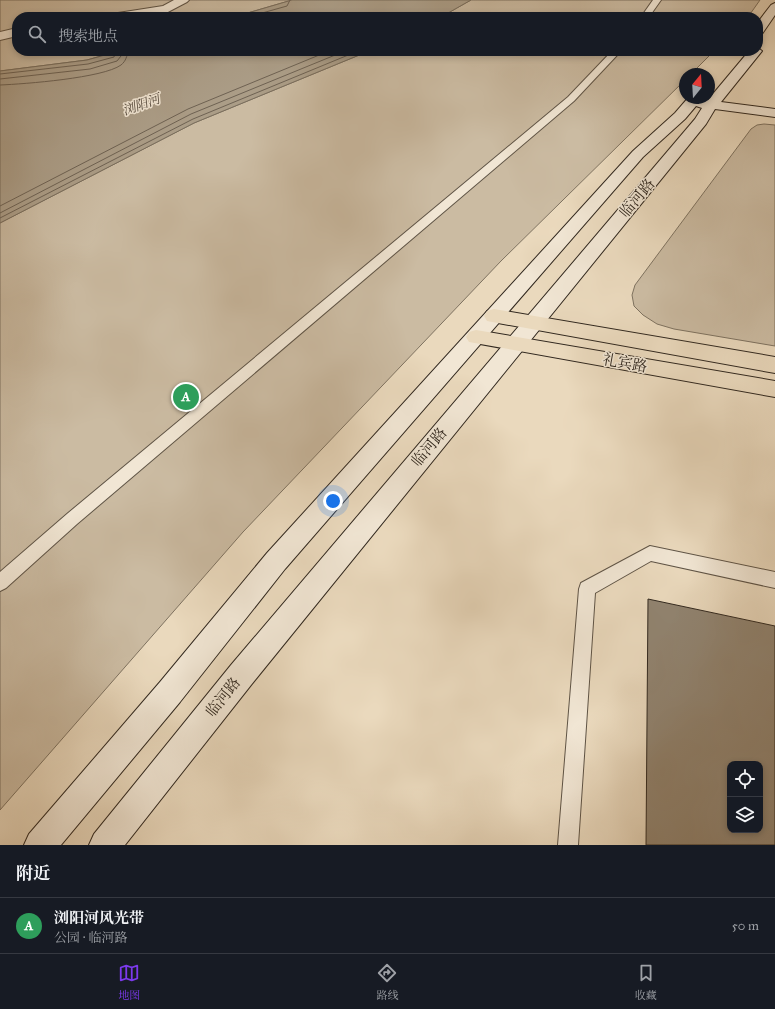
<!DOCTYPE html>
<html lang="zh">
<head>
<meta charset="utf-8">
<style>
	body { margin:0; font-family:"IM FELL Great Primer","Noto Serif SC",serif; background:#242831; color:#f1f3f6 }
	.controls { position:absolute; right:12px; bottom:12px; display:grid; overflow:hidden; border-radius:8px; box-shadow:0 2px 6px #0003 }
	.controls button { width:36px; height:36px; display:grid; place-items:center; padding:0; border:0; border-bottom:1px solid #363941; background:#171b24; color:#f1f3f6; font:20px sans-serif }
	.compass { position:absolute; left:679px; top:68px; width:36px; height:36px; border-radius:50%; background:#171b24; box-shadow:0 2px 6px #0003; rotate:18deg }
	.you { position:absolute; left:333px; top:501px; width:14px; height:14px; margin:-10px; border:3px solid #fff; border-radius:50%; background:#1a73e8; box-shadow:0 0 0 6px #1a73e833 }
	.badge { display:grid; place-items:center; width:26px; height:26px; border-radius:50%; background:#7c3aed; color:#fff; font-size:13px; font-weight:700 }
	.pin { position:absolute; translate:-50% -50%; border:2px solid #fff; box-shadow:0 1px 4px #0006 }
	.list { margin:0; padding:0; list-style:none }
	h2 { display:flex; justify-content:space-between; align-items:center; height:52px; margin:0; padding:0 16px; font-size:17px }
	h2 small { font-size:13px; font-weight:400; color:#9ea1a6 }
	.list li { display:grid; grid-template-columns:26px 1fr auto; gap:12px; align-items:center; box-sizing:border-box; height:56px; padding:0 16px; border-top:1px solid #363941 }
	.list b { display:block; font-size:15px; white-space:nowrap }
	.list p { margin:0; font-size:13px; white-space:nowrap; color:#9ea1a6 }
	.list em { font-size:13px; font-style:normal; color:#9ea1a6 }
	.icon { flex:none; width:22px; height:22px; fill:none; stroke:currentColor; stroke-width:2; stroke-linecap:round; stroke-linejoin:round }
	.map { position:relative; flex:none; width:775px; height:845px; overflow:hidden }
	.search { position:absolute; background:#171b24; box-shadow:0 2px 6px #0003; left:12px; right:12px; top:12px; height:44px; display:flex; align-items:center; gap:10px; box-sizing:border-box; padding:0 14px; border-radius:16px; color:#9ea1a6; font-size:15px }
	.sheet { height:108px; background:#171b24 }
	nav { display:flex; justify-content:space-around; align-items:center; box-sizing:border-box; height:56px; border-top:1px solid #363941; background:#171b24; font-size:11px; color:#9ea1a6 }
	nav a { display:grid; justify-items:center; gap:2px }
	nav .on { color:#7c3aed }
	.map>svg:first-child { display:block }
	.green { fill:#cbbba2; stroke:#7e7260 }
	.water { fill:#ab9d87; stroke:#7a6e5d }
	.lines { fill:none; stroke-linecap:round; stroke-linejoin:round }
	.shore { stroke:#6e6253; stroke-width:1 }
	.building { fill:#918471; stroke:#31281f; fill-rule:evenodd }
	.lane-casing { stroke:#5f5446; stroke-width:2 }
	.street-casing { stroke:#5f5446; stroke-width:2 }
	.secondary-casing { stroke:#31281f; stroke-width:2 }
	.primary-casing { stroke:#31281f; stroke-width:2 }
	.lane { fill:#f1e6d4; fill-rule:evenodd }
	.street { fill:#f1e6d4; fill-rule:evenodd }
	.secondary { fill:#f1e6d4; fill-rule:evenodd }
	.primary { fill:#ead9bd; fill-rule:evenodd }
	.labels { text-anchor:middle; stroke-width:3; stroke-linejoin:round; paint-order:stroke }
	.far-water-label { font-size:13px; font-style:italic; fill:#564b3e; stroke:#f1e6d4 }
	.street-label { font-size:15px; fill:#31281f; stroke:#f1e6d4 }
</style>
</head>
<body>
<div class="map">
<svg width="775" height="845" viewBox="0 0 775 845">
	<rect width="100%" height="100%" fill="#ead9bd"/>
	<filter id="stains"><feTurbulence type="fractalNoise" baseFrequency=".005" numOctaves="4"/><feColorMatrix values="0 0 0 0 .2 0 0 0 0 .09 0 0 0 0 .02 0 0 0 .5 -.17"/></filter>
	<radialGradient id="worn" r=".72"><stop offset=".6" stop-color="#630" stop-opacity="0"/><stop offset="1" stop-color="#630" stop-opacity=".3"/></radialGradient>
	<path class="green" d="M0 0H292L234 17H17V51H119L87 60 0 71Z
		M471 0H760L748 17H441Z
		M369 51H714L691 74H685V80L501 261 243 532 0 810V223L194 123Z
		M764 124 775 125V346L674 329 657 324 643 315 634 306 632 295 635 285 751 129 757 125Z"/>
	<path class="water" d="M292 0H471L441 17H234Z
		M119 51H369L194 123 0 223V71L87 60Z"/>
	<g class="lines">
		<path class="shore" d="M248 17 287 6 290 0
			M0 74 88 64 114 57 116 51
			M0 79 90 69 117 61 121 56 122 51
			M0 85C25 84 103 78 121 65 126 61 127 56 128 51
			M0 206 188 109 329 51
			M0 213 191 114 345 51
			M0 218 193 119 358 51"/>
	</g>
	<path class="building" d="M648 599 775 626V845H646ZM730 764H760V830H730Z"/>
	<g class="lines">
		<g class="lane-casing">
			<path id="lane" d="M653 0H661L649 17H641Z
				M612 51H621L574 101 77 524 6 588 0 591V572L67 514 568 97Z
				M650 546 775 572V588L651 561 595 593 578 845H558L579 589 581 583Z"/>
		</g>
		<g class="street-casing">
			<path id="street" d="M174 0H189L187 2 166 13 139 17H112L114 14 118 13 163 6Z
				M17 28V36L0 40V32Z"/>
		</g>
		<g class="secondary-casing">
			<path id="secondary" d="M775 3V15L762 34 758 35V22L771 5Z
				M758 48 762 51 721 102 775 109V117L715 109 706 124 251 685 125 845H89L94 834 231 665 695 119 702 108 696 106 685 119 643 157 285 569 180 702 61 845H24L29 834 160 682 267 553 633 151 675 113 688 98H703L702 99 708 100 749 51H758Z"/>
		</g>
		<g class="primary-casing">
			<path id="primary" d="M494 309 775 357V373L487 321 484 316 487 311Z
				M476 330 775 381V397L469 342 466 337 469 332Z"/>
		</g>
		<use href="#lane" class="lane"/>
		<use href="#street" class="street"/>
		<use href="#secondary" class="secondary"/>
		<use href="#primary" class="primary"/>
	</g>
	<g class="labels">
		<g class="far-water-label">
			<text transform="translate(141 104) rotate(-20)" y="5">浏阳河</text>
		</g>
		<g class="street-label">
			<text transform="translate(637 198) rotate(-50)" y="5">临河路</text>
			<text transform="translate(625 363) rotate(10)" y="5">礼宾路</text>
			<text transform="translate(429 447) rotate(-50)" y="5">临河路</text>
			<text transform="translate(223 697) rotate(-51)" y="5">临河路</text>
		</g>
	</g>
	<rect width="100%" height="100%" filter="url(#stains)"/>
	<rect width="100%" height="100%" fill="url(#worn)"/>
</svg>
<div class="controls">
<button><svg class="icon" aria-label="locate" viewBox="0 0 24 24"><circle cx="12" cy="12" r="6"/><path d="M12 2v4M12 18v4M2 12h4M18 12h4"/></svg></button>
<button><svg class="icon" aria-label="layers" viewBox="0 0 24 24"><path d="M12 4l9 5-9 5-9-5zM3 14l9 5 9-5"/></svg></button>
</div>
<svg class="compass" viewBox="-18 -18 36 36"><path d="M0-13l5 13h-10z" fill="#e53935"/><path d="M0 13l5-13h-10z" fill="#9ea1a6"/></svg>
<div class="you"></div>
<div class="pin badge" style="left:186px;top:397px;background:#2e9e5b">A</div>
<div class="search"><svg class="icon" aria-label="search" viewBox="0 0 24 24"><circle cx="10" cy="10" r="6"/><path d="M15 15l6 6"/></svg>搜索地点</div>
</div>
<section class="sheet">
<h2>附近<small></small></h2>
<ul class="list">
<li><span class="badge" style="background:#2e9e5b">A</span><div><b>浏阳河风光带</b><p>公园 · 临河路</p></div><em>50 m</em></li>
</ul>
</section>
<nav>
<a class="on"><svg class="icon" aria-label="map" viewBox="0 0 24 24"><path d="M3 6l6-2 6 2 6-2v14l-6 2-6-2-6 2zM9 4v14M15 6v14"/></svg>地图</a>
<a><svg class="icon" aria-label="directions" viewBox="0 0 24 24"><path d="M12 3l9 9-9 9-9-9zM9 14v-3h6M13 9l2 2-2 2"/></svg>路线</a>
<a><svg class="icon" aria-label="saved" viewBox="0 0 24 24"><path d="M7 4h10v16l-5-4-5 4z"/></svg>收藏</a>
</nav>
</body>
</html>
